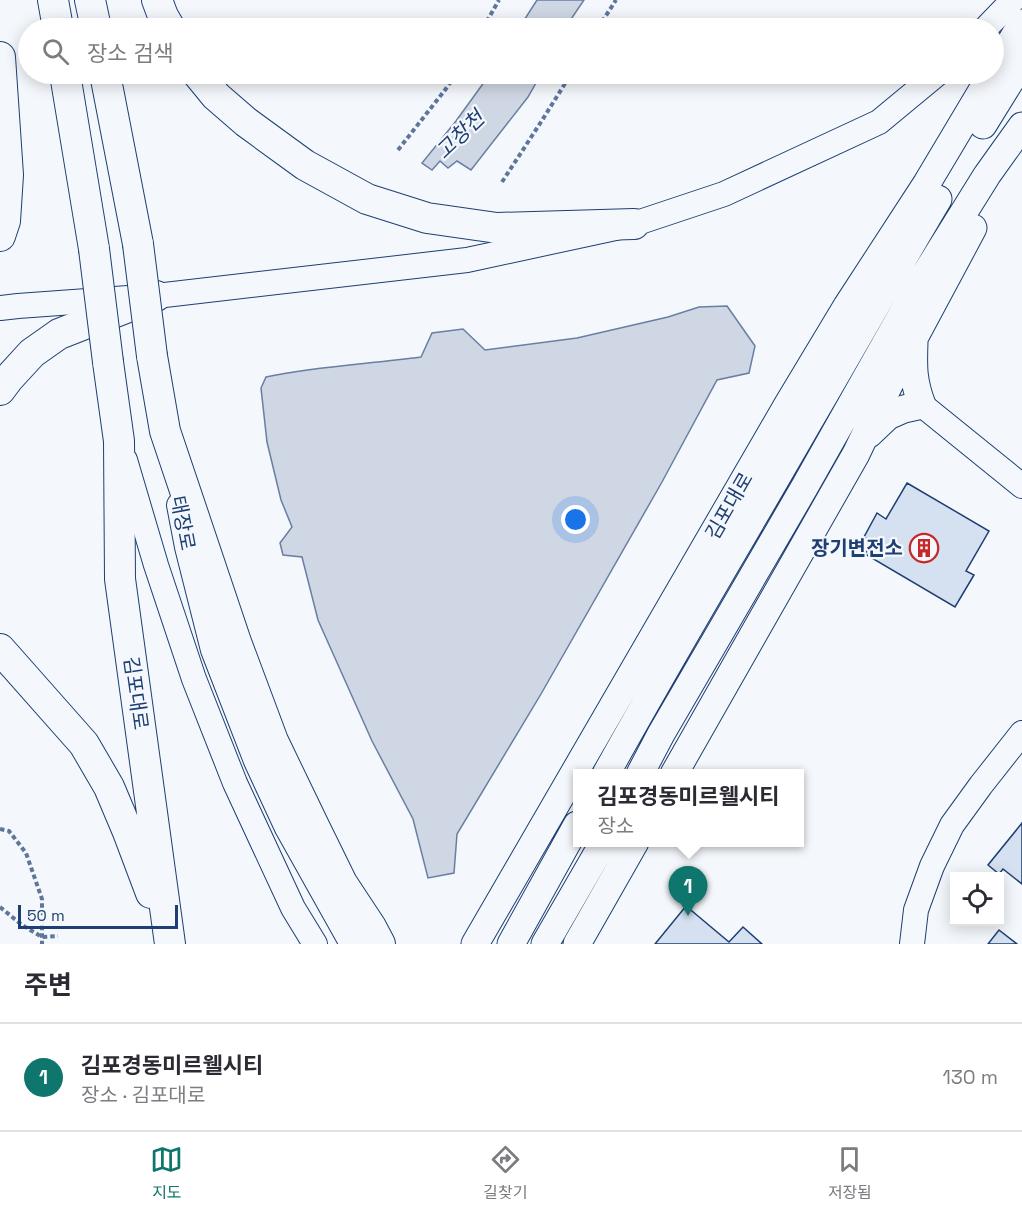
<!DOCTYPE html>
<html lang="ko">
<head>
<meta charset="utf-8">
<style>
	body { margin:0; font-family:"Space Grotesk","Noto Sans KR",sans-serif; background:#f2f2f3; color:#2b2b33 }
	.controls { position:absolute; right:18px; bottom:18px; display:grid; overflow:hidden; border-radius:0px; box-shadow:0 3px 15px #0003 }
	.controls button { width:54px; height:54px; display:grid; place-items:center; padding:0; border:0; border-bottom:2px solid #e1e1e2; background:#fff; color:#2b2b33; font:30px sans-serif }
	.scale { position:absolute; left:18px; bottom:15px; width:160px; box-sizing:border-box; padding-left:6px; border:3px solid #1d3f73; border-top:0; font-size:16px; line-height:21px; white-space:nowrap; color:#1d3f73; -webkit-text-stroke:4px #f4f7fb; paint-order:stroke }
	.you { position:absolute; left:576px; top:520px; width:21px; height:21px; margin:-15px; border:4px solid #fff; border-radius:50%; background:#1a73e8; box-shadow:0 0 0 9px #1a73e833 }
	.badge { display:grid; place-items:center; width:39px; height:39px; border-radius:50%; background:#0f766e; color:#fff; font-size:20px; font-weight:700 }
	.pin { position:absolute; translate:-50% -50px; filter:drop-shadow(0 2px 3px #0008) }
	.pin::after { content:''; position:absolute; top:32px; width:21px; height:18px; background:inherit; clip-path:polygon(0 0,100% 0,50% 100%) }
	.popup { position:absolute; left:573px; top:769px; width:231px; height:78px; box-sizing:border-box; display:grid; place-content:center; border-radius:0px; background:#fff; filter:drop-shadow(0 2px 4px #0005); font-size:20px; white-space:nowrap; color:#7c7c81 }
	.popup b { font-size:22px; color:#2b2b33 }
	.popup::after { content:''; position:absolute; left:50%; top:100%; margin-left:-12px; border:12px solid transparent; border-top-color:#fff }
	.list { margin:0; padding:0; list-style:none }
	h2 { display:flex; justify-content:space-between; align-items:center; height:78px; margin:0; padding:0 24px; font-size:26px }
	h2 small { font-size:20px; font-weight:400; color:#7c7c81 }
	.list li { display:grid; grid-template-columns:39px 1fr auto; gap:18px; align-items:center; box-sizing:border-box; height:108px; padding:0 24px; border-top:2px solid #e1e1e2 }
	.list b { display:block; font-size:22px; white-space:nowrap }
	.list p { margin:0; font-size:20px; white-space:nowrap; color:#7c7c81 }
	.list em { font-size:20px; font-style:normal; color:#7c7c81 }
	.icon { flex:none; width:33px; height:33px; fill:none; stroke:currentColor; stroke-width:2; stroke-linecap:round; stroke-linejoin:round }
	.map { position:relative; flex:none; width:1022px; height:944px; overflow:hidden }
	.search { position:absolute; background:#fff; box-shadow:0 3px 15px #0003; left:18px; right:18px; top:18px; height:66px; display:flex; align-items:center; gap:15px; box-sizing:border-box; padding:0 21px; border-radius:33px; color:#7c7c81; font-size:22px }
	.sheet { height:186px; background:#fff }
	nav { display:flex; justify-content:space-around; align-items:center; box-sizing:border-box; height:84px; border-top:2px solid #e1e1e2; background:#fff; font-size:16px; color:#7c7c81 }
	nav a { display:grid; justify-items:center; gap:3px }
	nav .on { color:#0f766e }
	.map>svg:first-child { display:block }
	.water { fill:#cfd7e4; stroke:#687fa3; stroke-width:1.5 }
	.building { fill:#d5e0f0; stroke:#1d3f73; stroke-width:1.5 }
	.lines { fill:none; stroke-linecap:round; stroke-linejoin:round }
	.tertiary-casing { stroke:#1d3f73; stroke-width:26 }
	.secondary-casing { stroke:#1d3f73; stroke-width:29 }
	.primary-casing { stroke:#1d3f73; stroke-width:32 }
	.path { stroke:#5e769c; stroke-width:4; stroke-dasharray:4.5 3; stroke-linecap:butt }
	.tertiary { stroke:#f4f7fb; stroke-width:24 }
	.secondary { stroke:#f4f7fb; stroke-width:27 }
	.primary { stroke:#f4f7fb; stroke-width:30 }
	.primary-bridge-casing { stroke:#1d3f73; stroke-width:32; stroke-linecap:butt }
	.primary-bridge { stroke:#f4f7fb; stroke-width:30 }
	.labels { text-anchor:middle; stroke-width:4.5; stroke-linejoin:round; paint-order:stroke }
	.street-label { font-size:20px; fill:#1d3f73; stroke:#f4f7fb }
	.poi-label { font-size:20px; font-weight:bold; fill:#1d3f73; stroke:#f4f7fb; text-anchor:end }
	.water-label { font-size:21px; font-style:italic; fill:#1d3f73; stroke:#f4f7fb }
</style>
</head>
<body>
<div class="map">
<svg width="1022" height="944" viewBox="0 0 1022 944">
	<rect width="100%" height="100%" fill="#f4f7fb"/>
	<path class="water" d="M537 0H584L565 28H519Z
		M490 74H541L528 97 471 170 457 161 448 168 440 161 432 170 422 163 456 121Z
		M727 306 755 346 749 373 717 380 662 482 541 694 457 834 454 873 428 878 413 819 372 741 318 620 302 557 283 555 280 543 292 527 281 500 267 442 261 388 266 377C317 366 369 364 421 357L432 333 463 329 485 350 577 338 668 317 699 307Z"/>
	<path class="building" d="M907 483 989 531 966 571 974 575 955 607 865 554 872 542 864 537 877 513 886 519Z
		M1022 823V884L1003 869 999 874 988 865Z
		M686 906 729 942 743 927 762 944H655Z
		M999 930 1017 944H988Z"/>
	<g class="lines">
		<g class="tertiary-casing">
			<path id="tertiary" d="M986 28 1013 0
				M0 308 18 306 156 296 467 260 634 224 724 194 879 122 937 74
				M922 405 1022 486
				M125 460 156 565 194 679 235 783 293 908 315 944
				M179 505 187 547 213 650 256 761 287 828 352 944
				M912 944 916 910 932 866 952 825 981 785 1022 733"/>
		</g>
		<g class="secondary-casing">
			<path id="secondary" d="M994 71 1022 23
				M983 125 1022 62
				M869 434 888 416 904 409 922 405C913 381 913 368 914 342
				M606 774C671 656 741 540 808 423 852 348 894 273 938 199
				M640 774 661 734 804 488 921 281 987 175 1022 126
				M674 774 856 454 889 385 973 228
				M475 944 788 404 847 306 927 183 992 74
				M511 944 577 825
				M545 944 604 842
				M577 944 635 842"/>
		</g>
		<g class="primary-casing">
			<path id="primary" d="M53 0 58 28
				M90 0 96 28
				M157 0 163 16 170 28
				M0 57 8 175 5 221 0 236
				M65 74 94 249
				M105 74 138 244
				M198 74 216 96 246 122 305 165 367 199 427 218 497 228 634 224
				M152 356 165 431 236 642 273 741 313 824 342 883 371 927 380 944
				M108 362 119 441 120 579 170 944
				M0 390 9 378 32 353 59 334 156 296
				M0 649 84 744 109 787 128 832 151 893"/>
		</g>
		<path class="path" d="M483 28 499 0
			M598 28 616 0
			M398 150 445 90 456 74
			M502 182 541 122 571 74
			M0 829 9 831 26 853 42 899V944
			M0 907 22 925 42 937 58 936"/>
		<use href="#tertiary" class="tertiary"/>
		<use href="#secondary" class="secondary"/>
		<use href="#primary" class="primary"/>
		<g class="primary-bridge-casing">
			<path id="primary-bridge" d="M138 244 152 356
				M94 249 108 362"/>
		</g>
		<use href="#primary-bridge" class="primary-bridge"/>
	</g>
	<defs>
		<g id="building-ring" transform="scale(1.5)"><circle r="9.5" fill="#f4f7fb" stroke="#c62828" stroke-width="1.5"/><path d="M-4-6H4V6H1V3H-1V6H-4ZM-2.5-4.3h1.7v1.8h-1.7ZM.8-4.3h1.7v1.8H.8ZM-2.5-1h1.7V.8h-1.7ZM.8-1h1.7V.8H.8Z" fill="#c62828"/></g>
	</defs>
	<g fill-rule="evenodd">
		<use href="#building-ring" x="924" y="548"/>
	</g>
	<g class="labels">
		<g class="street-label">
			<text transform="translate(729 506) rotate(-60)" y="7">김포대로</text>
			<text transform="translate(183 523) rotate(79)" y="7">태장로</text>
			<text transform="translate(136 693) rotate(82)" y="7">김포대로</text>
		</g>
		<g class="poi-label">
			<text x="903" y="555">장기변전소</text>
		</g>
		<g class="water-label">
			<text transform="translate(460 135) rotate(-44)" y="7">고창천</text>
		</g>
	</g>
</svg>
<div class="controls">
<button><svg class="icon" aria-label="locate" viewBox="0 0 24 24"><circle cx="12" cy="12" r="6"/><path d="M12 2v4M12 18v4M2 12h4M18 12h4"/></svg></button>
</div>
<div class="scale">50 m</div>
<div class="you"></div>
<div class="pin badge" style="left:688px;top:916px">1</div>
<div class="popup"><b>김포경동미르웰시티</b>장소</div>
<div class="search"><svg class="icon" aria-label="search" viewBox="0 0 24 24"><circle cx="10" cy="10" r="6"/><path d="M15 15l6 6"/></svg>장소 검색</div>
</div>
<section class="sheet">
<h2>주변<small></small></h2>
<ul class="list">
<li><span class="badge">1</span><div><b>김포경동미르웰시티</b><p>장소 · 김포대로</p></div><em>130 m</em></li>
</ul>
</section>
<nav>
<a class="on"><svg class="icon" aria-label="map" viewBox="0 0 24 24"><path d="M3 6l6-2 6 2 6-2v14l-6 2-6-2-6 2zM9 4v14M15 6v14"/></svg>지도</a>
<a><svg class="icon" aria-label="directions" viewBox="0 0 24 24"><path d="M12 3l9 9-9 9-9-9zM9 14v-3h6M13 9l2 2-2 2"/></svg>길찾기</a>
<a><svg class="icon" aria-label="saved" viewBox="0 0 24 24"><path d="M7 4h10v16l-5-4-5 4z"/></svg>저장됨</a>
</nav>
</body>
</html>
